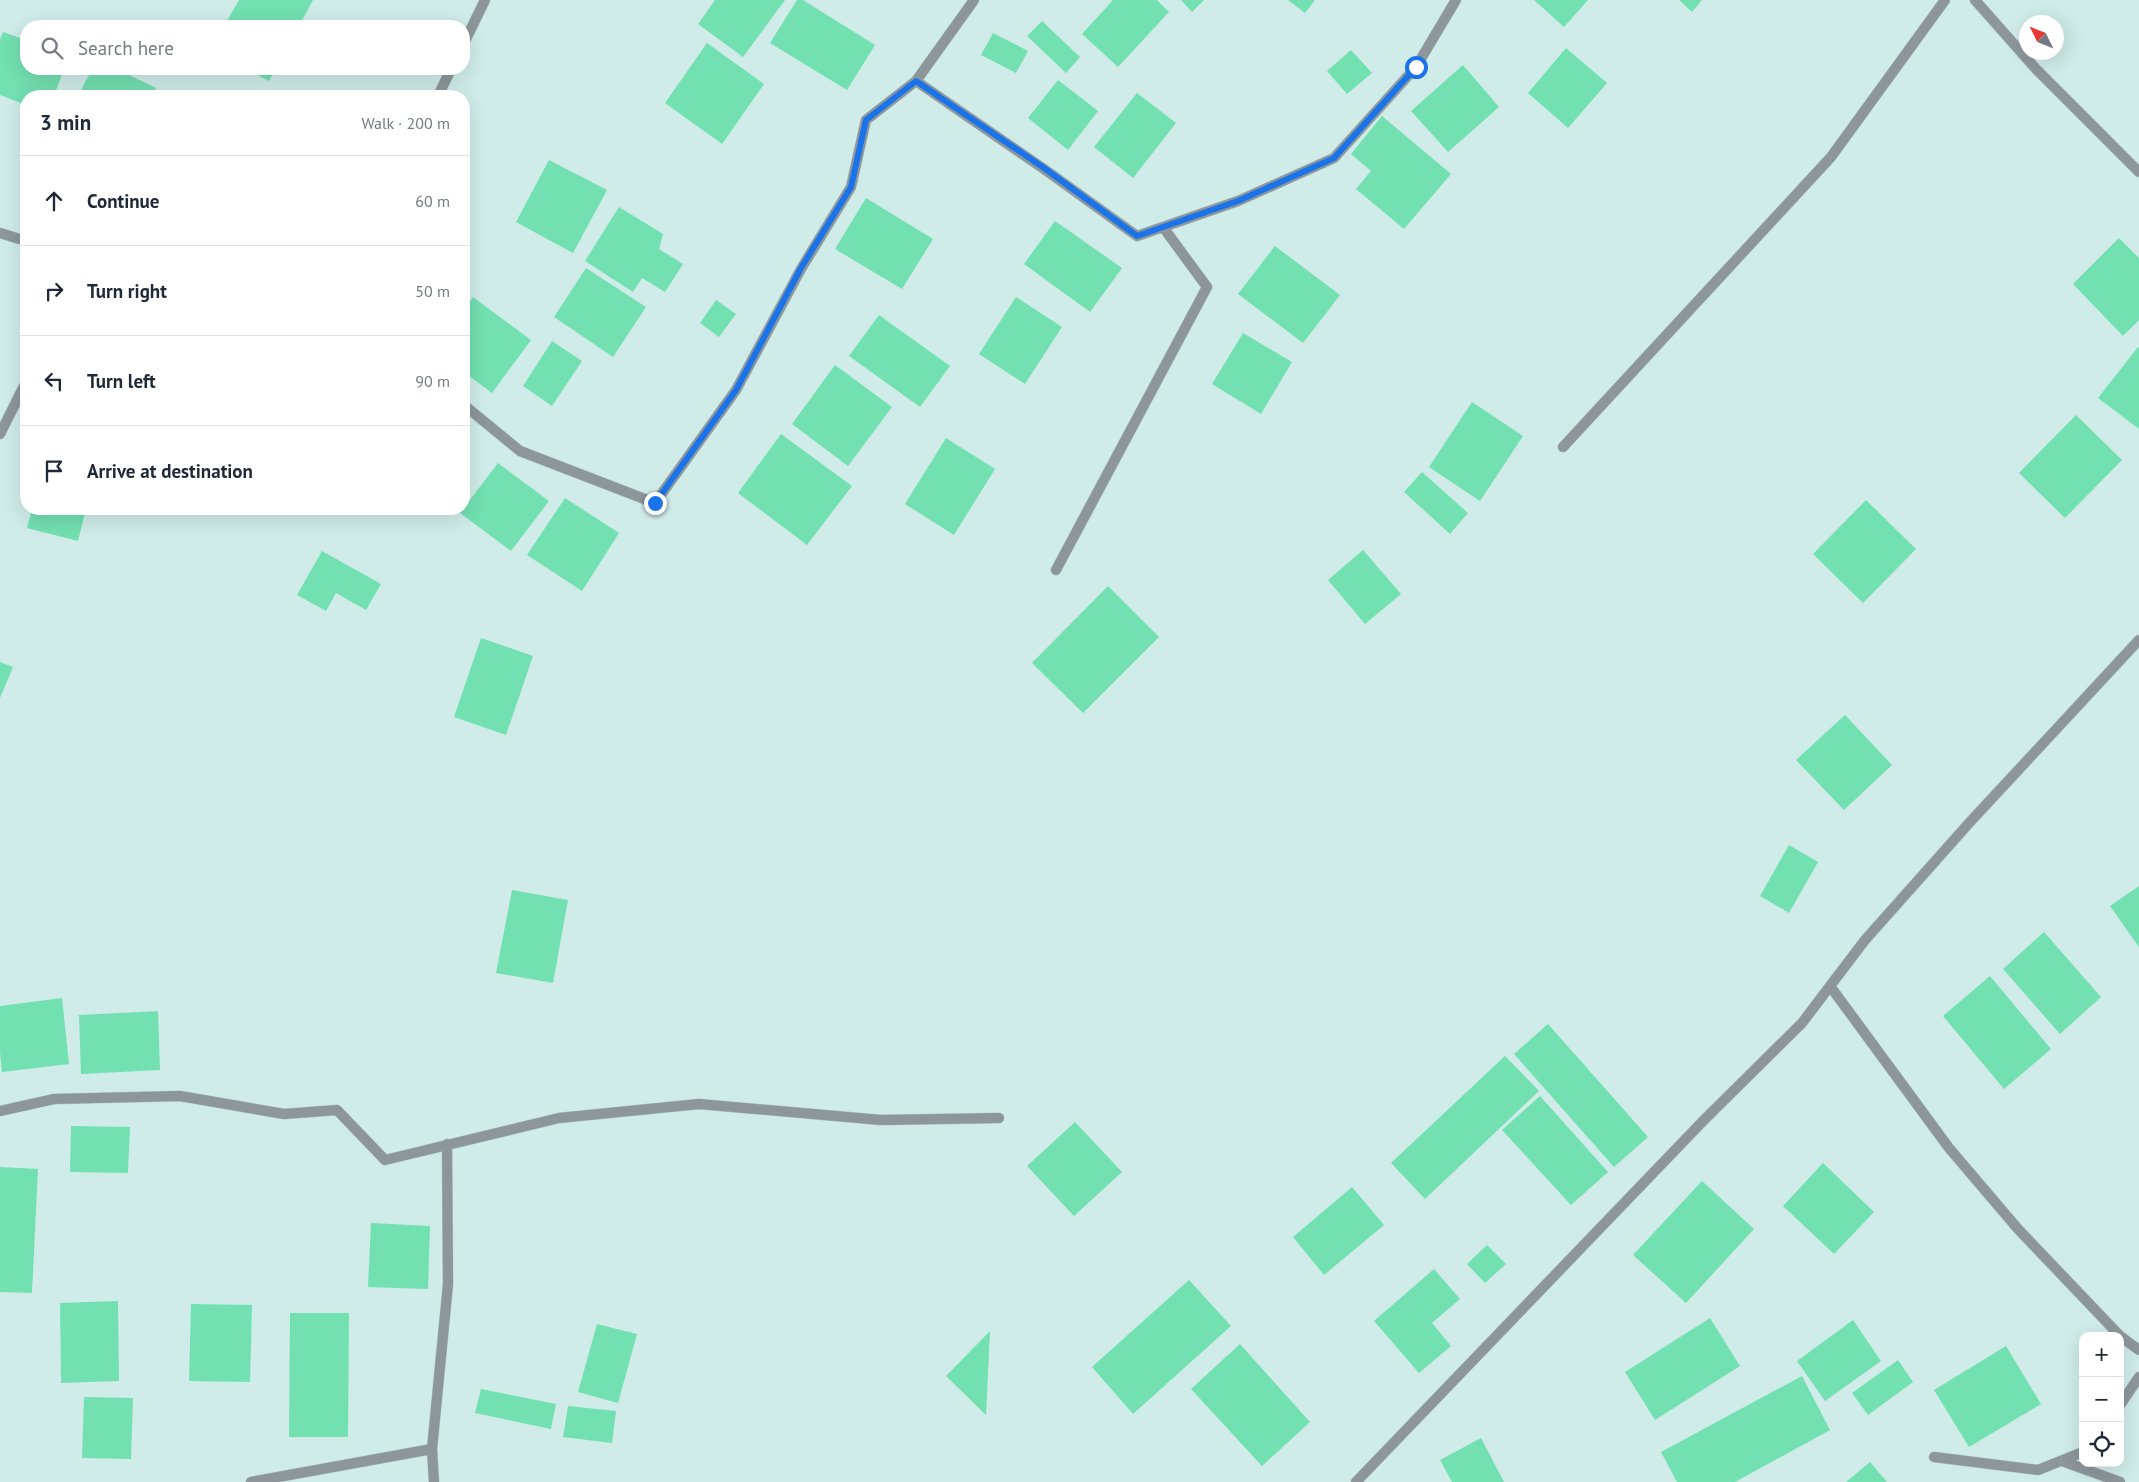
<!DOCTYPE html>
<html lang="en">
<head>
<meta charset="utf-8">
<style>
	body { margin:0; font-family:"PT Sans",sans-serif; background:#f2f2f3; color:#1f2937 }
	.controls { position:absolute; right:15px; bottom:15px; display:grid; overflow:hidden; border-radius:10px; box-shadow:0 5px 20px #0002 }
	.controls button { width:45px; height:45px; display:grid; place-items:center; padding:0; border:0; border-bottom:1px solid #e0e1e3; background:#fff; color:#1f2937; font:25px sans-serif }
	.compass { position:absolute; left:2019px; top:15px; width:45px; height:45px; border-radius:50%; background:#fff; box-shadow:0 5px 20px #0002; rotate:313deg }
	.stop { position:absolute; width:15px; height:15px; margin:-11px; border:4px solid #1a73e8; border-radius:50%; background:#fff }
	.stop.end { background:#1a73e8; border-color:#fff; box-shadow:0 1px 5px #0008 }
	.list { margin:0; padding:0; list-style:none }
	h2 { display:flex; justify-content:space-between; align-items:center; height:65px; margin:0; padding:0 20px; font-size:21px }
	h2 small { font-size:16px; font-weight:400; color:#747a83 }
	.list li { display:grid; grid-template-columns:32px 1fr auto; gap:15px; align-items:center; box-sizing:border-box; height:90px; padding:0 20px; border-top:1px solid #e0e1e3 }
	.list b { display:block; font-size:19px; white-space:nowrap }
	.list em { font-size:16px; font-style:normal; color:#747a83 }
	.icon { flex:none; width:28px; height:28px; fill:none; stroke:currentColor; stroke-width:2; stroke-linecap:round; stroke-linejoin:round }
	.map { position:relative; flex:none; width:2139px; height:1482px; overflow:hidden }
	.search { position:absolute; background:#fff; box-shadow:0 5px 20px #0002; left:20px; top:20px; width:450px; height:55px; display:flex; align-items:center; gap:12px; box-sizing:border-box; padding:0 18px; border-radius:20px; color:#747a83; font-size:19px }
	.panel { position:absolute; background:#fff; box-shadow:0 5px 20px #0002; left:20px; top:90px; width:450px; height:425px; border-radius:20px }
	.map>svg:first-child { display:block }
	.building { fill:#72e0b1 }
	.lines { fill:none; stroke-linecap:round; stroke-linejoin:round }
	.street-casing { stroke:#afc8c5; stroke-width:11 }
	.street { stroke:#8d979b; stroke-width:10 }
	.route { stroke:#1a73e8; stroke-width:6 }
</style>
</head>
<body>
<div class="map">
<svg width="2139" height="1482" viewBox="0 0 2139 1482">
	<rect width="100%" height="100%" fill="#cfece9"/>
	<path class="building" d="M239 0H313L299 26H224Z
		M715 0H785L743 57 698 24Z
		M797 0H803L875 45 847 90 770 43Z
		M1113 0H1157L1169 12 1118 67 1082 34Z
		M1181 0H1204L1192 12Z
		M1288 0H1315L1305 13Z
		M1534 0H1588L1564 27Z
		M1679 0H1702L1692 12Z
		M1042 21 1080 57 1066 73 1027 36Z
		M3 32 26 40V69H64L54 96H26V105L0 95V39Z
		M993 33 1028 51 1016 73 981 55Z
		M707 43 764 84 722 144 665 103Z
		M1566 48 1607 83 1568 128 1528 93Z
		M1351 50 1372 73 1347 94 1327 71Z
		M1463 65 1499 107 1448 152 1411 111Z
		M92 69H117L156 88 152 96H78Z
		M246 69H276L269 81Z
		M1058 80 1098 111 1068 150 1028 118Z
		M1137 93 1176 123 1133 178 1094 147Z
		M1382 116 1451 174 1404 229 1356 189 1371 171 1351 154Z
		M549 160 607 190 573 253 516 222Z
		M866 198 933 239 902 289 835 249Z
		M619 207 663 234 659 249 683 264 665 292 642 278 633 292 585 261Z
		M1055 221 1122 268 1090 312 1024 264Z
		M2119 238 2139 258V320L2123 336 2073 284Z
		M1275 246 1340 295 1303 343 1238 294Z
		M586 268 646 307 613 357 554 317Z
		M473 297 531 340 492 393 464 372V309Z
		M1016 297 1062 327 1025 384 979 354Z
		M716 300 736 314 719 337 700 323Z
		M879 315 950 366 920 407 849 356Z
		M1243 333 1292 362 1261 414 1212 384Z
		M552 341 582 361 552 406 523 386Z
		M2138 347 2139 348V429L2098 398Z
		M835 365 892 407 848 466 792 424Z
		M1472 402 1523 436 1480 501 1429 467Z
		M2076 415 2122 460 2065 518 2019 473Z
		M781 434 852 486 807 545 738 493Z
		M946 438 995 469 954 535 905 504Z
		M498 463 549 501 511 551 460 513Z
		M1422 472 1468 513 1450 534 1404 492Z
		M565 498 619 533 582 591 527 555Z
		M1866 500 1916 549 1863 603 1813 554Z
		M32 509H86L78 541 27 528Z
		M1363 550 1401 594 1365 624 1328 580Z
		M322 551 381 584 366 610 336 593 326 611 297 595Z
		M1108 586 1159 637 1083 713 1032 663Z
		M481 638 533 656 506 735 454 717Z
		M0 662 13 667 0 698Z
		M1845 715 1892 765 1844 810 1796 760Z
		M1789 845 1818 862 1789 913 1760 896Z
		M2139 886V947L2110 906Z
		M512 890 568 900 553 983 496 973Z
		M2044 932 2101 997 2060 1034 2003 969Z
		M1990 976 2051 1049 2004 1089 1943 1016Z
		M62 998 69 1064 2 1072 0 1052V1006Z
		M158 1011 160 1070 81 1074 79 1015Z
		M1548 1024 1648 1137 1614 1167 1514 1054Z
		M1505 1056 1539 1091 1425 1199 1391 1163Z
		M1540 1096 1608 1172 1571 1205 1502 1130Z
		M1075 1122 1122 1172 1074 1216 1027 1166Z
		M71 1126 130 1127 128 1173 70 1172Z
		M1823 1163 1874 1212 1834 1254 1783 1206Z
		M0 1167 38 1169 32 1293 0 1292Z
		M1702 1181 1754 1229 1686 1303 1633 1255Z
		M1352 1187 1384 1225 1324 1275 1293 1237Z
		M371 1223 430 1226 428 1289 368 1287Z
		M1487 1245 1506 1264 1485 1283 1467 1264Z
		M1434 1269 1460 1299 1432 1323 1451 1346 1419 1373 1374 1321Z
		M1189 1280 1231 1326 1133 1414 1092 1367Z
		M118 1301 119 1381 61 1383 60 1303Z
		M191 1304 252 1305 250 1382 189 1381Z
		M290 1313H349L348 1437H289Z
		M1710 1318 1740 1366 1655 1420 1625 1372Z
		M1853 1320 1881 1361 1825 1401 1797 1361Z
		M597 1324 637 1334 618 1403 578 1392Z
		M990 1331 986 1415 946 1376Z
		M1240 1344 1310 1422 1262 1466 1191 1389Z
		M2006 1346 2041 1404 1969 1447 1934 1390Z
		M1898 1360 1913 1382 1868 1415 1852 1393Z
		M1802 1376 1830 1430 1735 1482H1677L1661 1452Z
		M481 1389 556 1404 551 1429 475 1413Z
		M84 1397 133 1398 131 1459 82 1458Z
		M568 1406 616 1411 612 1443 563 1437Z
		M1481 1438 1504 1482H1452L1440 1460Z
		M1870 1462 1887 1482H1846Z"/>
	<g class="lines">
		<g class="street-casing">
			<path id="street" d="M1975 0 2036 69 2139 172
				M464 43 485 0
				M916 81 1044 169 1137 236 1238 201 1334 158 1416 67 1456 0
				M438 96 451 69
				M0 233 26 241
				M464 405 520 451 655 503 736 390 801 269 851 187 866 120 916 81 974 0
				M0 434 26 382
				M1563 447 1831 157 1945 0
				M1056 570 1207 287 1163 227
				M1830 986 1949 1148 2018 1229 2120 1336
				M0 1111 54 1099 180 1096 284 1114 337 1110 385 1160 559 1118 699 1104 881 1120 999 1118
				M2120 1336 2139 1350
				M2120 1405 2139 1377
				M432 1449 448 1284 447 1144
				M1934 1457 2038 1470 2083 1452
				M2062 1461 2120 1482
				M251 1482 432 1449 434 1482
				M1356 1482 1704 1120 1802 1023 1865 940 1970 822 2139 640"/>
		</g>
		<use href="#street" class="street"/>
	</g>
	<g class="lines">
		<path class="route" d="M655 503 736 390 801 268 851 187 866 120 916 81 1044 168 1137 236 1238 201 1334 158 1416 67"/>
	</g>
</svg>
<div class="controls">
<button>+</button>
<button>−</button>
<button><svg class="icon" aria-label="locate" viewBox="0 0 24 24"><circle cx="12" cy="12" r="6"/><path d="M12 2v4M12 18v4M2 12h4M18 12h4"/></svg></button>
</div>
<svg class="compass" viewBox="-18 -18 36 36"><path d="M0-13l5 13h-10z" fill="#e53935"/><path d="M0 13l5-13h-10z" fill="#747a83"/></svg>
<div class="stop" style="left:1416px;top:67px"></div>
<div class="stop end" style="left:655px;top:503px"></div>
<div class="search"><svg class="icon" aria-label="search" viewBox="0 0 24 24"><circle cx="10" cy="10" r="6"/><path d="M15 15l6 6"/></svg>Search here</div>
<section class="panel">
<h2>3 min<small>Walk · 200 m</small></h2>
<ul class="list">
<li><svg class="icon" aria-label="ahead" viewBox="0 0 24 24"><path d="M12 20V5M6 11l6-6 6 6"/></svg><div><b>Continue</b></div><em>60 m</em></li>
<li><svg class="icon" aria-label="right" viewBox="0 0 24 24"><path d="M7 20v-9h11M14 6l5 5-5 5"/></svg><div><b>Turn right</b></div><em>50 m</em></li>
<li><svg class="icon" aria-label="left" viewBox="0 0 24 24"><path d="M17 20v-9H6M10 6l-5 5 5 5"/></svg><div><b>Turn left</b></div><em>90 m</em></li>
<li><svg class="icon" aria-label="arrive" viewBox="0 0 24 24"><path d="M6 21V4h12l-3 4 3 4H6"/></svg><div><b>Arrive at destination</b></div></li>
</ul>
</section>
</div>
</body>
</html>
